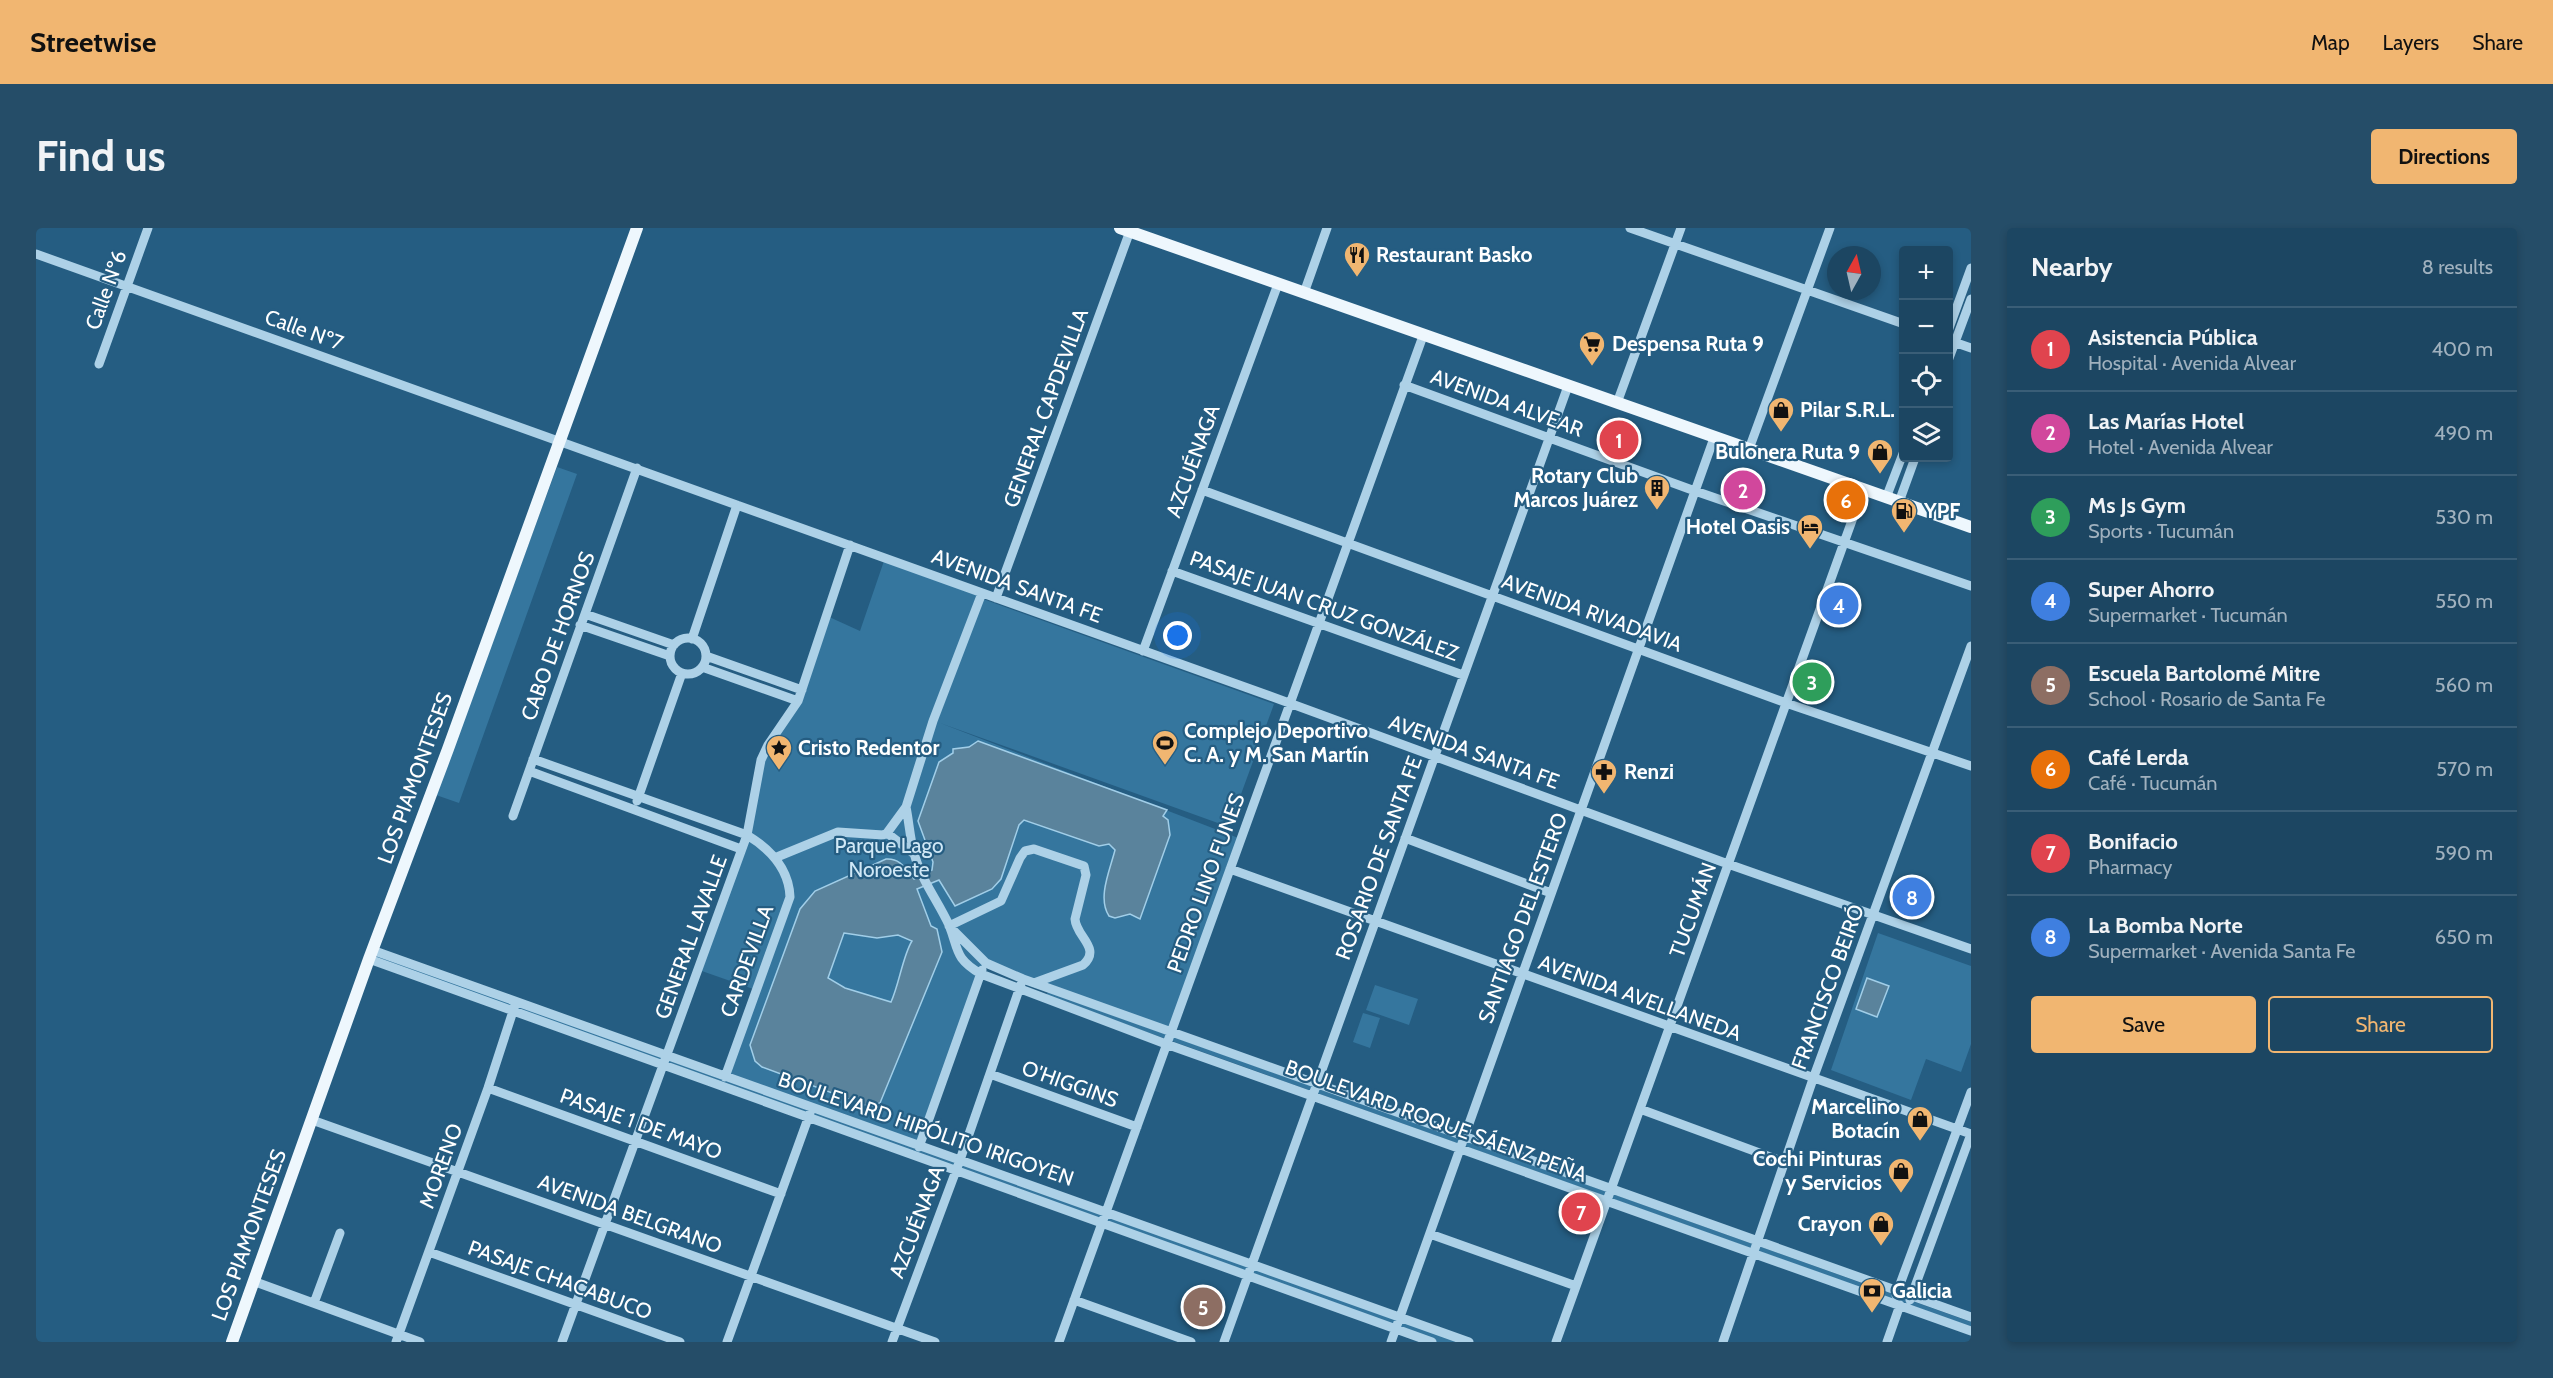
<!DOCTYPE html>
<html lang="en">
<head>
<meta charset="utf-8">
<style>
	body { margin:0; font-family:Cabin,sans-serif; background:#254d68; color:#f1f3f6 }
	.controls { position:absolute; right:18px; top:18px; display:grid; overflow:hidden; border-radius:6px; box-shadow:0 3px 9px #0003 }
	.controls button { width:54px; height:54px; display:grid; place-items:center; padding:0; border:0; border-bottom:2px solid #3a5e77; background:#1c4662; color:#f1f3f6; font:30px sans-serif }
	.compass { position:absolute; left:1791px; top:18px; width:54px; height:54px; border-radius:50%; background:#1c4662; box-shadow:0 3px 9px #0003; rotate:8deg }
	.you { position:absolute; left:1142px; top:408px; width:21px; height:21px; margin:-15px; border:4px solid #fff; border-radius:50%; background:#1a73e8; box-shadow:0 0 0 9px #1a73e833 }
	.badge { display:grid; place-items:center; width:39px; height:39px; border-radius:50%; background:#f1b671; color:#fff; font-size:20px; font-weight:700 }
	.pin { position:absolute; translate:-50% -50%; border:3px solid #fff; box-shadow:0 2px 6px #0006 }
	.list { margin:0; padding:0; list-style:none }
	h2 { display:flex; justify-content:space-between; align-items:center; height:78px; margin:0; padding:0 24px; font-size:26px }
	h2 small { font-size:20px; font-weight:400; color:#a0b1be }
	.list li { display:grid; grid-template-columns:39px 1fr auto; gap:18px; align-items:center; box-sizing:border-box; height:84px; padding:0 24px; border-top:2px solid #3a5e77 }
	.list b { display:block; font-size:22px; white-space:nowrap }
	.list p { margin:0; font-size:20px; white-space:nowrap; color:#a0b1be }
	.list em { font-size:20px; font-style:normal; color:#a0b1be }
	.actions { display:flex; gap:12px; padding:18px 24px }
	.actions a { flex:1; padding:14px 0; border:2px solid #f1b671; border-radius:6px; text-align:center; font-size:21px; color:#f1b671 }
	.actions .main { background:#f1b671; color:#111 }
	.icon { flex:none; width:33px; height:33px; fill:none; stroke:currentColor; stroke-width:2; stroke-linecap:round; stroke-linejoin:round }
	.map { position:relative; flex:none; width:1935px; height:1114px; overflow:hidden; border-radius:6px }
	header { display:flex; align-items:center; gap:36px; box-sizing:border-box; height:84px; padding:0 30px; background:#f1b671; color:#111 }
	header strong { font-size:28px }
	nav { display:flex; gap:33px; margin-inline-start:auto; font-size:21px }
	.intro { display:flex; align-items:center; justify-content:space-between; box-sizing:border-box; height:144px; padding:0 36px }
	h1 { margin:0; font-size:42px }
	.button { padding:15px 27px; border-radius:6px; background:#f1b671; color:#111; font-size:21px; font-weight:700 }
	main { display:flex; gap:36px; padding:0 36px }
	aside { flex:1; background:#1c4662; border-radius:6px; box-shadow:0 3px 9px #0003 }
	.map>svg:first-child { display:block }
	.green { fill:#35769e }
	.water { fill:#5a839c; stroke:#a1cee8; stroke-width:1.5; fill-rule:evenodd }
	.lines { fill:none; stroke-linecap:round; stroke-linejoin:round }
	.minor { stroke:#add1e7; stroke-width:9 }
	.major { stroke:#eef7fd; stroke-width:12 }
	.labels { text-anchor:middle; stroke-width:4.5; stroke-linejoin:round; paint-order:stroke }
	.poi-label { font-size:21px; font-weight:bold; fill:#fff; stroke:#255d82; text-anchor:start }
	.street-label { font-size:21px; fill:#fff; stroke:#255d82 }
	.park-label { font-size:21px; fill:#d0e8f6; stroke:#255d82 }
</style>
</head>
<body>
<header>
<strong>Streetwise</strong>
<nav><a>Map</a><a>Layers</a><a>Share</a></nav>
</header>
<div class="intro"><h1>Find us</h1><a class="button">Directions</a></div>
<main>
<div class="map">
<svg width="1935" height="1114" viewBox="0 0 1935 1114">
	<rect width="100%" height="100%" fill="#255d82"/>
	<path class="green" d="M521 239 541 246 423 575 400 567Z
		M849 330 946 365 897 493 901 494 947 371 1238 476 1193 599 904 495 1205 611 1135 803 950 735 884 918 1433 1114H1396L333 731 336 722 689 849 720 762 663 742 705 621 725 532 762 473 791 388 824 403Z
		M1842 705 1935 738V816L1925 844 1890 831 1875 872 1795 842Z
		M1339 757 1382 771 1373 797 1330 782Z
		M1012 764 1935 1094V1099L1010 768Z
		M1327 785 1344 790 1334 820 1317 814Z"/>
	<path class="water" d="M942 513 1131 582 1127 588 1132 592 1134 607 1104 691 1094 686 1079 690 1073 688C1061 670 1074 642 1079 622L1073 616 1063 618 988 592 983 597 965 651 956 661 919 678 903 652 881 661 895 698 901 701 906 724 844 875 834 879 726 839 719 833 714 817 764 681 779 663 850 631C864 630 869 640 878 651L896 642 897 634 882 593 903 534 917 525V521L933 519ZM808 705 841 710 862 707 876 713C867 727 863 757 855 774L809 760 792 750Z
		M1831 750 1853 758 1841 789 1820 781Z"/>
	<g class="lines">
		<path class="minor" d="M1594 0 1868 96
			M0 26 1234 468 1692 636 1935 721
			M1268 65 1291 0
			M1912 103 1935 40
			M1912 112 1935 120
			M1912 133 1935 71
			M63 136 112 0
			M1368 157 1659 263 1935 358
			M1581 175 1645 0
			M1713 221 1794 0
			M1166 262 1750 475 1935 538
			M1850 270 1868 223
			M1863 274 1879 230
			M1136 343 1427 447
			M960 370 1094 3
			M549 386 638 417
			M544 397 634 428
			M634 428a18 18 0 1 1 36 0a18 18 0 1 1-36 0Z
			M656 411 701 277
			M1107 423 1242 56
			M670 428 766 462
			M666 439 762 473
			M497 531 711 607C734 621 753 641 754 669L689 849
			M493 543 705 621
			M601 573 646 445
			M870 579C873 594 874 610 878 625 885 652 902 673 913 697 923 722 918 730 945 746L1130 816 1935 1103
			M477 588 601 240
			M851 605 878 626
			M1369 610 1515 665
			M741 629 802 604 847 607 851 605 870 579 897 493 946 365
			M1194 641 1935 906
			M913 698 965 673 984 630 989 623 998 621 1048 638 1050 647 1039 691C1040 709 1066 720 1047 737L998 755
			M915 700 950 735 987 751 1935 1089
			M336 722 1433 1114
			M333 731 1396 1114
			M954 846 1101 899
			M452 860 745 966
			M1604 881 1748 934
			M276 892 899 1114
			M883 919 946 742
			M1394 1006 1540 1058
			M393 1024 644 1114
			M217 1053 384 1114
			M1860 1067 1935 864
			M1038 1072 1155 1114
			M1874 1072 1935 906
			M278 1075 304 1005
			M360 1114 452 860 479 777
			M526 1114 711 607 725 532 732 517 762 473 814 317
			M691 1114 774 885
			M856 1114 924 932 985 756
			M1023 1114 1387 108
			M1188 1114 1532 158
			M1355 1114 1678 210
			M1520 1114 1827 262
			M1687 1114 1777 851 1935 418
			M1851 1114 1864 1077"/>
		<path class="major" d="M1084 0 1935 299
			M196 1114 333 731 412 521 601 0"/>
	</g>
	<defs>
		<g id="restaurant-pin" transform="scale(1.35)"><path d="M0 17L-7.5 6A9.5 9.5 0 1 1 7.5 6Z" fill="#f1b671" stroke="#255d82"/><path d="M-5-6h1v4h1v-4h1v4h1v-4h1v5L-1.5 .5V6h-2V.5L-5-1ZM5-6V6H3V1.5H1.5Q1.5-4 5-6Z" fill="#111"/></g>
		<g id="supermarket-pin" transform="scale(1.35)"><path d="M0 17L-7.5 6A9.5 9.5 0 1 1 7.5 6Z" fill="#f1b671" stroke="#255d82"/><path d="M-6-5.5h2.5l.6 2H6L4.5 2H-2.5L-4.4-4H-6ZM-1.5 3.2a1.3 1.3 0 1 0 .1 0ZM3 3.2a1.3 1.3 0 1 0 .1 0Z" fill="#111"/></g>
		<g id="shop-pin" transform="scale(1.35)"><path d="M0 17L-7.5 6A9.5 9.5 0 1 1 7.5 6Z" fill="#f1b671" stroke="#255d82"/><path d="M-5-2.5h2.3a2.7 3.5 0 0 1 5.4 0H5L5.5 6h-11ZM-1.5-2.5h3a1.5 2.3 0 0 0-3 0Z" fill="#111"/></g>
		<g id="building-pin" transform="scale(1.35)"><path d="M0 17L-7.5 6A9.5 9.5 0 1 1 7.5 6Z" fill="#f1b671" stroke="#255d82"/><path d="M-4-6H4V6H1V3H-1V6H-4ZM-2.5-4.3h1.7v1.8h-1.7ZM.8-4.3h1.7v1.8H.8ZM-2.5-1h1.7V.8h-1.7ZM.8-1h1.7V.8H.8Z" fill="#111"/></g>
		<g id="fuel-pin" transform="scale(1.35)"><path d="M0 17L-7.5 6A9.5 9.5 0 1 1 7.5 6Z" fill="#f1b671" stroke="#255d82"/><path d="M-5.5-6h7V0h2V4h1.3V-2.5L3-4.5l.8-.8L6-3V5H2.5V1h-1V6h-7ZM-4.2-4.7v3.2H.2V-4.7Z" fill="#111"/></g>
		<g id="hotel-pin" transform="scale(1.35)"><path d="M0 17L-7.5 6A9.5 9.5 0 1 1 7.5 6Z" fill="#f1b671" stroke="#255d82"/><path d="M-6-4.5h1.5V1H6V5H4.5V3h-9V5H-6ZM-4 0a1.8 1.8 0 1 1 3.6 0ZM.5 0V-2.5h3Q6-2.5 6 0Z" fill="#111"/></g>
		<g id="stadium-pin" transform="scale(1.35)"><path d="M0 17L-7.5 6A9.5 9.5 0 1 1 7.5 6Z" fill="#f1b671" stroke="#255d82"/><path d="M0-5a6.5 5 0 1 0 0 10a6.5 5 0 1 0 0-10ZM-3.5-1.8h7v3.6h-7Z" fill="#111"/></g>
		<g id="sight-pin" transform="scale(1.35)"><path d="M0 17L-7.5 6A9.5 9.5 0 1 1 7.5 6Z" fill="#f1b671" stroke="#255d82"/><path d="M0-6L1.8-2.2L6-1.7L2.9 1.2L3.7 5.4L0 3.3L-3.7 5.4L-2.9 1.2L-6-1.7L-1.8-2.2Z" fill="#111"/></g>
		<g id="pharmacy-pin" transform="scale(1.35)"><path d="M0 17L-7.5 6A9.5 9.5 0 1 1 7.5 6Z" fill="#f1b671" stroke="#255d82"/><path d="M-2-6h4v4h4v4h-4v4h-4v-4h-4v-4h4Z" fill="#111"/></g>
		<g id="bank-pin" transform="scale(1.35)"><path d="M0 17L-7.5 6A9.5 9.5 0 1 1 7.5 6Z" fill="#f1b671" stroke="#255d82"/><path d="M-6-4H6V4H-6ZM0-2.3a2.3 2.3 0 1 0 0 4.6a2.3 2.3 0 1 0 0-4.6Z" fill="#111"/></g>
	</defs>
	<g fill-rule="evenodd">
		<use href="#restaurant-pin" x="1321" y="27"/>
		<use href="#supermarket-pin" x="1556" y="116"/>
		<use href="#shop-pin" x="1745" y="182"/>
		<use href="#shop-pin" x="1844" y="224"/>
		<use href="#building-pin" x="1621" y="260"/>
		<use href="#fuel-pin" x="1868" y="283"/>
		<use href="#hotel-pin" x="1774" y="299"/>
		<use href="#stadium-pin" x="1129" y="515"/>
		<use href="#sight-pin" x="743" y="520"/>
		<use href="#pharmacy-pin" x="1568" y="544"/>
		<use href="#shop-pin" x="1884" y="891"/>
		<use href="#shop-pin" x="1865" y="943"/>
		<use href="#shop-pin" x="1845" y="996"/>
		<use href="#bank-pin" x="1836" y="1063"/>
	</g>
	<g class="labels">
		<g class="poi-label">
			<text x="1340" y="34">Restaurant Basko</text>
			<text x="1576" y="123">Despensa Ruta 9</text>
			<text x="1764" y="189">Pilar S.R.L.</text>
			<text x="1824" y="231" text-anchor="end">Bulonera Ruta 9</text>
			<text x="1602" y="255" text-anchor="end">Rotary Club<tspan x="1602" dy="24">Marcos Juárez</tspan></text>
			<text x="1888" y="290">YPF</text>
			<text x="1754" y="306" text-anchor="end">Hotel Oasis</text>
			<text x="1148" y="510">Complejo Deportivo<tspan x="1148" dy="24">C. A. y M. San Martín</tspan></text>
			<text x="762" y="527">Cristo Redentor</text>
			<text x="1588" y="551">Renzi</text>
			<text x="1864" y="886" text-anchor="end">Marcelino<tspan x="1864" dy="24">Botacín</tspan></text>
			<text x="1846" y="938" text-anchor="end">Cochi Pinturas<tspan x="1846" dy="24">y Servicios</tspan></text>
			<text x="1826" y="1003" text-anchor="end">Crayon</text>
			<text x="1856" y="1070">Galicia</text>
		</g>
		<g class="street-label">
			<text transform="translate(70 62) rotate(-70)" y="7">Calle Nº6</text>
			<text transform="translate(268 102) rotate(20)" y="7">Calle Nº7</text>
			<text transform="translate(1471 175) rotate(20)" y="7">AVENIDA ALVEAR</text>
			<text transform="translate(1010 180) rotate(-70)" y="7">GENERAL CAPDEVILLA</text>
			<text transform="translate(1157 233) rotate(-70)" y="7">AZCUÉNAGA</text>
			<text transform="translate(981 358) rotate(20)" y="7">AVENIDA SANTA FE</text>
			<text transform="translate(1288 378) rotate(20)" y="7">PASAJE JUAN CRUZ GONZÁLEZ</text>
			<text transform="translate(1556 385) rotate(20)" y="7">AVENIDA RIVADAVIA</text>
			<text transform="translate(522 408) rotate(-70)" y="7">CABO DE HORNOS</text>
			<text transform="translate(1438 524) rotate(20)" y="7">AVENIDA SANTA FE</text>
			<text transform="translate(379 550) rotate(-70)" y="7">LOS PIAMONTESES</text>
			<text transform="translate(1343 630) rotate(-70)" y="7">ROSARIO DE SANTA FE</text>
			<text transform="translate(1170 655) rotate(-70)" y="7">PEDRO LINO FUNES</text>
			<text transform="translate(1657 682) rotate(-70)" y="7">TUCUMÁN</text>
			<text transform="translate(1487 690) rotate(-70)" y="7">SANTIAGO DEL ESTERO</text>
			<text transform="translate(655 709) rotate(-70)" y="7">GENERAL LAVALLE</text>
			<text transform="translate(711 733) rotate(-70)" y="7">CARDEVILLA</text>
			<text transform="translate(1792 759) rotate(-70)" y="7">FRANCISCO BEIRÓ</text>
			<text transform="translate(1604 770) rotate(20)" y="7">AVENIDA AVELLANEDA</text>
			<text transform="translate(1034 856) rotate(20)" y="7">O'HIGGINS</text>
			<text transform="translate(1400 893) rotate(20)" y="7">BOULEVARD ROQUE SÁENZ PEÑA</text>
			<text transform="translate(605 896) rotate(20)" y="7">PASAJE 1 DE MAYO</text>
			<text transform="translate(890 901) rotate(19)" y="7">BOULEVARD HIPÓLITO IRIGOYEN</text>
			<text transform="translate(405 938) rotate(-70)" y="7">MORENO</text>
			<text transform="translate(594 986) rotate(20)" y="7">AVENIDA BELGRANO</text>
			<text transform="translate(881 994) rotate(-69)" y="7">AZCUÉNAGA</text>
			<text transform="translate(213 1007) rotate(-70)" y="7">LOS PIAMONTESES</text>
			<text transform="translate(524 1052) rotate(20)" y="7">PASAJE CHACABUCO</text>
		</g>
		<g class="park-label">
			<text x="853" y="625">Parque Lago<tspan x="853" dy="24">Noroeste</tspan></text>
		</g>
	</g>
</svg>
<div class="controls">
<button>+</button>
<button>−</button>
<button><svg class="icon" aria-label="locate" viewBox="0 0 24 24"><circle cx="12" cy="12" r="6"/><path d="M12 2v4M12 18v4M2 12h4M18 12h4"/></svg></button>
<button><svg class="icon" aria-label="layers" viewBox="0 0 24 24"><path d="M12 4l9 5-9 5-9-5zM3 14l9 5 9-5"/></svg></button>
</div>
<svg class="compass" viewBox="-18 -18 36 36"><path d="M0-13l5 13h-10z" fill="#e53935"/><path d="M0 13l5-13h-10z" fill="#a0b1be"/></svg>
<div class="you"></div>
<div class="pin badge" style="left:1583px;top:212px;background:#e0444e">1</div>
<div class="pin badge" style="left:1707px;top:262px;background:#d1479c">2</div>
<div class="pin badge" style="left:1776px;top:454px;background:#2e9e5b">3</div>
<div class="pin badge" style="left:1803px;top:377px;background:#3f7fe0">4</div>
<div class="pin badge" style="left:1167px;top:1079px;background:#8d6e63">5</div>
<div class="pin badge" style="left:1810px;top:272px;background:#e8710a">6</div>
<div class="pin badge" style="left:1545px;top:984px;background:#e0444e">7</div>
<div class="pin badge" style="left:1876px;top:669px;background:#3f7fe0">8</div>
</div>
<aside>
<h2>Nearby<small>8 results</small></h2>
<ul class="list">
<li><span class="badge" style="background:#e0444e">1</span><div><b>Asistencia Pública</b><p>Hospital · Avenida Alvear</p></div><em>400 m</em></li>
<li><span class="badge" style="background:#d1479c">2</span><div><b>Las Marías Hotel</b><p>Hotel · Avenida Alvear</p></div><em>490 m</em></li>
<li><span class="badge" style="background:#2e9e5b">3</span><div><b>Ms Js Gym</b><p>Sports · Tucumán</p></div><em>530 m</em></li>
<li><span class="badge" style="background:#3f7fe0">4</span><div><b>Super Ahorro</b><p>Supermarket · Tucumán</p></div><em>550 m</em></li>
<li><span class="badge" style="background:#8d6e63">5</span><div><b>Escuela Bartolomé Mitre</b><p>School · Rosario de Santa Fe</p></div><em>560 m</em></li>
<li><span class="badge" style="background:#e8710a">6</span><div><b>Café Lerda</b><p>Café · Tucumán</p></div><em>570 m</em></li>
<li><span class="badge" style="background:#e0444e">7</span><div><b>Bonifacio</b><p>Pharmacy</p></div><em>590 m</em></li>
<li><span class="badge" style="background:#3f7fe0">8</span><div><b>La Bomba Norte</b><p>Supermarket · Avenida Santa Fe</p></div><em>650 m</em></li>
</ul>
<div class="actions"><a class="main">Save</a><a>Share</a></div>
</aside>
</main>
</body>
</html>
